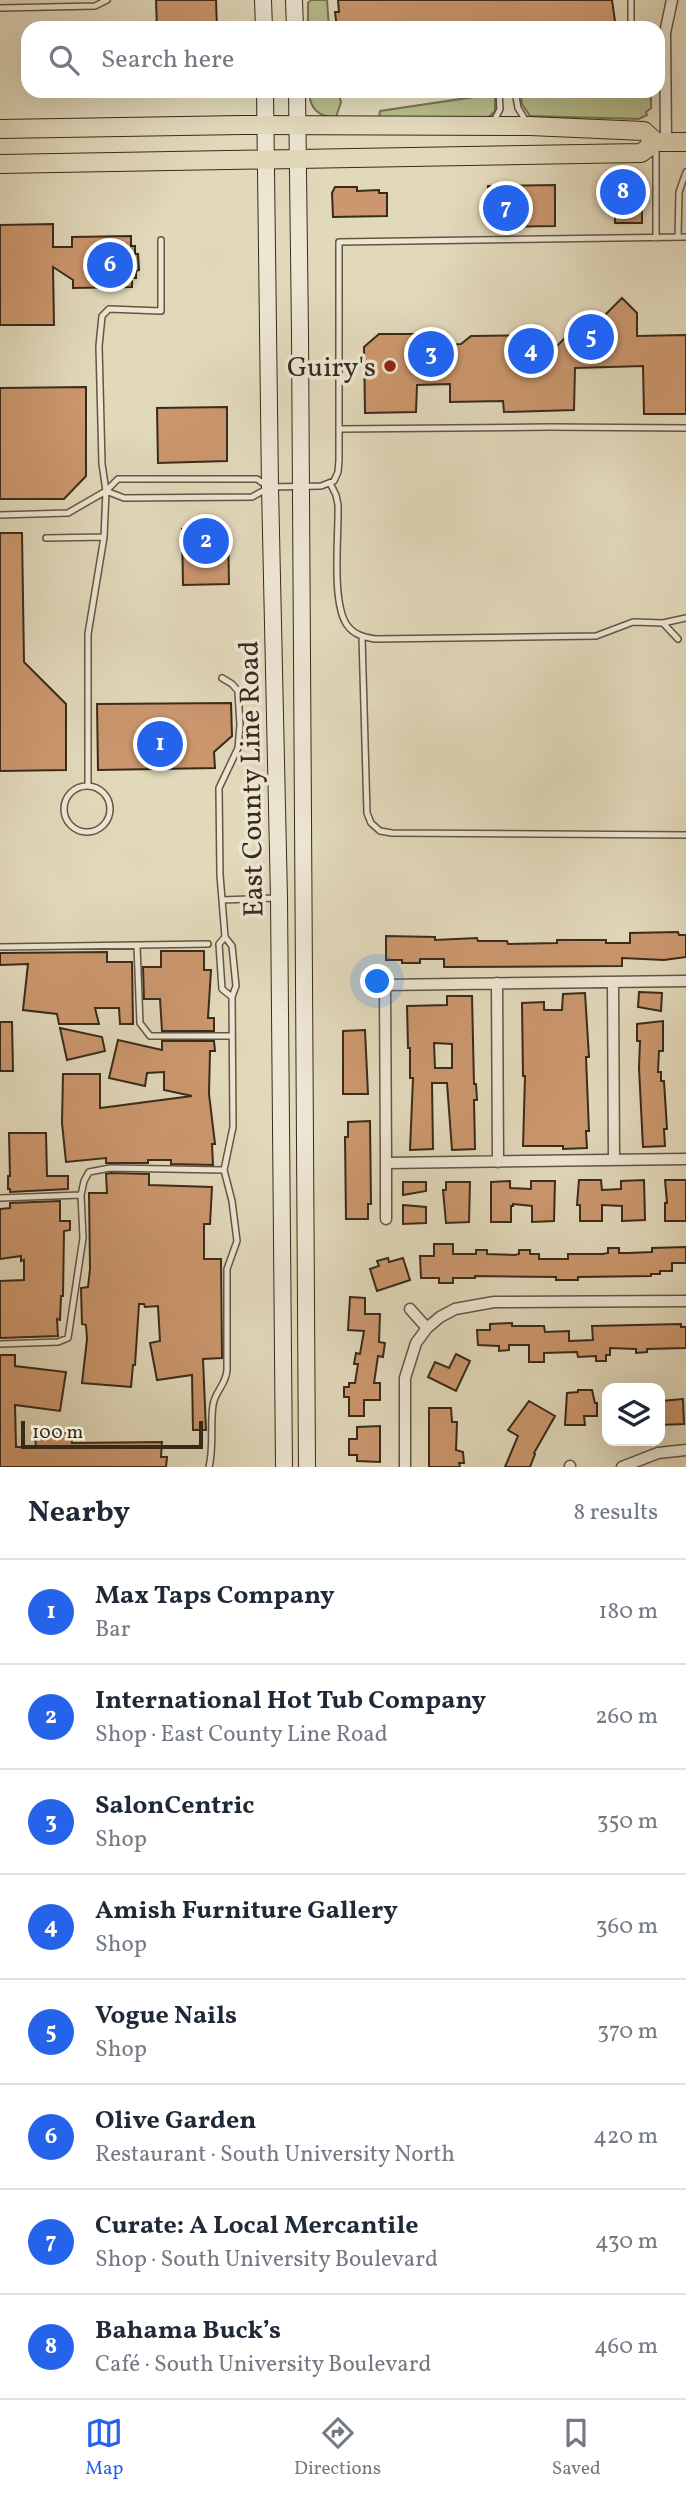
<!DOCTYPE html>
<html lang="en">
<head>
<meta charset="utf-8">
<style>
	body { margin:0; font-family:Vollkorn,serif; background:#f2f2f3; color:#1f2937 }
	.controls { position:absolute; right:21px; bottom:21px; display:grid; overflow:hidden; border-radius:14px; box-shadow:0 7px 28px #0002 }
	.controls button { width:63px; height:63px; display:grid; place-items:center; padding:0; border:0; border-bottom:2px solid #e0e1e3; background:#fff; color:#1f2937; font:35px sans-serif }
	.scale { position:absolute; left:21px; bottom:18px; width:182px; box-sizing:border-box; padding-left:7px; border:4px solid #392b1a; border-top:0; font-size:19px; line-height:24px; white-space:nowrap; color:#392b1a; -webkit-text-stroke:5px #ece6d3; paint-order:stroke }
	.you { position:absolute; left:378px; top:982px; width:24px; height:24px; margin:-18px; border:5px solid #fff; border-radius:50%; background:#1a73e8; box-shadow:0 0 0 10px #1a73e833 }
	.badge { display:grid; place-items:center; width:46px; height:46px; border-radius:50%; background:#2563eb; color:#fff; font-size:23px; font-weight:700 }
	.pin { position:absolute; translate:-50% -50%; border:4px solid #fff; box-shadow:0 2px 7px #0006 }
	.list { margin:0; padding:0; list-style:none }
	h2 { display:flex; justify-content:space-between; align-items:center; height:91px; margin:0; padding:0 28px; font-size:30px }
	h2 small { font-size:23px; font-weight:400; color:#747a83 }
	.list li { display:grid; grid-template-columns:46px 1fr auto; gap:21px; align-items:center; box-sizing:border-box; height:105px; padding:0 28px; border-top:2px solid #e0e1e3 }
	.list b { display:block; font-size:26px; white-space:nowrap }
	.list p { margin:0; font-size:23px; white-space:nowrap; color:#747a83 }
	.list em { font-size:23px; font-style:normal; color:#747a83 }
	.icon { flex:none; width:38px; height:38px; fill:none; stroke:currentColor; stroke-width:2; stroke-linecap:round; stroke-linejoin:round }
	.map { position:relative; flex:none; width:686px; height:1467px; overflow:hidden }
	.search { position:absolute; background:#fff; box-shadow:0 7px 28px #0002; left:21px; right:21px; top:21px; height:77px; display:flex; align-items:center; gap:18px; box-sizing:border-box; padding:0 24px; border-radius:21px; color:#747a83; font-size:26px }
	.sheet { height:931px; background:#fff }
	nav { display:flex; justify-content:space-around; align-items:center; box-sizing:border-box; height:98px; border-top:2px solid #e0e1e3; background:#fff; font-size:19px; color:#747a83 }
	nav a { display:grid; justify-items:center; gap:4px }
	nav .on { color:#2563eb }
	.map>svg:first-child { display:block }
	.green { fill:#b9be8c; stroke:#797453; stroke-width:2 }
	.building { fill:#cc976e; stroke:#392b1a; stroke-width:2; fill-rule:evenodd }
	.lines { fill:none; stroke-linecap:round; stroke-linejoin:round }
	.service-casing { stroke:#635642; stroke-width:8 }
	.minor-casing { stroke:#635642; stroke-width:13 }
	.secondary-casing { stroke:#392b1a; stroke-width:18 }
	.primary-casing { stroke:#392b1a; stroke-width:20 }
	.service { stroke:#ece6d3; stroke-width:5 }
	.minor { stroke:#ece6d3; stroke-width:10 }
	.secondary { stroke:#ece6d3; stroke-width:16 }
	.primary { stroke:#e2d9bb; stroke-width:18 }
	.poi-dot { fill:#8f2418; stroke:#ece6d3; stroke-width:2.5 }
	.labels { text-anchor:middle; stroke-width:7; stroke-linejoin:round; paint-order:stroke }
	.poi-label { font-size:28px; fill:#392b1a; stroke:#ece6d3; text-anchor:end }
	.street-label { font-size:28px; fill:#392b1a; stroke:#ece6d3 }
</style>
</head>
<body>
<div class="map">
<svg width="686" height="1467" viewBox="0 0 686 1467">
	<rect width="100%" height="100%" fill="#e2d9bb"/>
	<filter id="stains"><feTurbulence type="fractalNoise" baseFrequency=".00286" numOctaves="4"/><feColorMatrix values="0 0 0 0 .2 0 0 0 0 .09 0 0 0 0 .02 0 0 0 .5 -.17"/></filter>
	<radialGradient id="worn" r=".72"><stop offset=".6" stop-color="#630" stop-opacity="0"/><stop offset="1" stop-color="#630" stop-opacity=".3"/></radialGradient>
	<path class="green" d="M311 0H327L329 28H308V3Z
		M310 91C322 91 338 87 341 102L336 117C320 118 308 108 310 91Z
		M520 91H651V108L646 112 647 115 639 119 530 116 522 104Z
		M495 94V111L489 117 379 118 380 111Z"/>
	<path class="building" d="M156 0H216L217 28H157Z
		M338 0H612L616 28H337L335 12H339Z
		M615 183H642V223H615Z
		M555 185V226L489 227 488 186Z
		M335 187H357V191L379 190V193H387V216L333 217 332 193Z
		M53 224V247H72V237L131 236V246H135V254H138L139 270 136 271V278H132V287L73 288V280L53 267 54 325H0V225Z
		M622 298 637 313V336L686 335V414H644L643 366 575 368 574 410 504 412 503 401 450 402V384L417 385 416 412 365 413 364 347 379 334H416V345L461 344 471 336 534 335 545 347H556L574 329 606 328V314Z
		M86 387V476L64 499H0V388Z
		M227 407V461L158 463 157 408Z
		M228 528 229 584 183 585 182 529Z
		M0 533H22L24 662 66 704V770L0 771Z
		M231 703 232 736 214 752 215 768 98 770 97 704Z
		M678 932 679 935H686V957L664 960 622 958V966L444 967V959H420V963H402V960H386V936L435 937V940L477 938 478 941H507L508 944 557 943V940H606V943H630V933Z
		M161 951H204V970H211L208 1018H214V1031H162L160 999H144L143 967H161Z
		M107 952V962H132L133 1024H120L119 1008H95L99 1024H59L57 1014 23 1010 28 964 0 965V953Z
		M639 992 662 993 661 1011 638 1007Z
		M585 993 589 1057H586L589 1131H586L587 1148 563 1149V1146H523L525 1076H523L522 1003 544 1002V1010H562L563 994Z
		M447 996H472L474 1084H476L477 1100H474L475 1149 452 1150 447 1083H432L433 1149 410 1150 413 1078H410V1048H408L407 1006 447 1005ZM434 1043 452 1044V1068H435Z
		M663 1021V1051H659L658 1072H661V1081H664L667 1129H664L665 1146 643 1147 639 1068 640 1041H637V1024Z
		M0 1022H12L13 1071H0Z
		M60 1028 102 1037 105 1051 67 1060Z
		M365 1030 368 1094H343V1031Z
		M118 1040 162 1050V1041H214L215 1051H210L209 1094 215 1144H212L213 1165 171 1164V1160H148V1163H106V1158L66 1162 62 1123 63 1074H100V1108L192 1096 164 1090V1072L147 1073 145 1086 109 1078Z
		M370 1121 371 1204H368V1219H346L345 1137H348V1122Z
		M9 1133H46L47 1176H68V1189L10 1192V1189H8V1176H10Z
		M110 1173 149 1174V1185L212 1187 210 1224H204V1259H221L222 1358 203 1359 206 1430H193L192 1375 157 1380 150 1343 160 1341 158 1306 145 1307 144 1304H139L135 1365H133L131 1387 82 1383 87 1339 86 1325 82 1324 81 1288 88 1287 90 1269 89 1193H107L106 1174Z
		M579 1180H601L602 1190 621 1189V1181L644 1180 645 1220 622 1221V1206L602 1205V1221H580V1205H577Z
		M665 1180H686V1221H665V1203H667Z
		M510 1181V1188L531 1189V1181H555L554 1221 532 1222V1206L513 1204V1206H511V1222H491V1182Z
		M403 1182H426V1191L403 1195Z
		M446 1182H470L469 1222 446 1223 443 1190H446Z
		M60 1201V1221H70V1230L64 1231 63 1296H61L60 1320 57 1319 58 1336 0 1338V1281L24 1280V1260L21 1261V1256L0 1259V1209L10 1208V1203Z
		M403 1205 426 1207V1223L403 1224Z
		M434 1244H453V1254H476V1250H487V1254L515 1255 519 1254V1250H530V1254H539V1259H568V1254H603L608 1253V1248H619V1253H628L652 1252V1248L686 1247V1263H672V1271H660V1274H651V1276L578 1277V1280H556V1277L475 1276V1278H453V1283H439V1278H421L420 1256H434Z
		M388 1258 389 1262 403 1258 410 1280 377 1291 370 1269 379 1266 377 1261Z
		M350 1297 365 1298V1314H380L379 1342 385 1343 383 1357 378 1356 374 1383H380V1400H364V1416H349V1397H344V1387H349V1383H355L358 1364H354L356 1353 360 1354 364 1331 348 1330Z
		M512 1323V1326H544L545 1332 569 1331V1341L593 1340 592 1326 681 1324V1327H686V1348L647 1349V1352L636 1353V1349L610 1348V1355H606V1361H596V1356L578 1357 577 1352 544 1353V1362H529V1345H509V1350L499 1351V1346L478 1345 477 1330H490V1324Z
		M456 1354 470 1361 456 1391 428 1377 435 1362 449 1368Z
		M0 1355H15V1366L66 1372 60 1411 15 1405 16 1447H36L35 1436 71 1432 72 1443 162 1442 161 1457H167L166 1467H0Z
		M578 1390H592L595 1403H597V1416H584L585 1425H565L567 1393 578 1392Z
		M683 1399 684 1424 660 1425 661 1401Z
		M529 1401 555 1416 534 1453 535 1454 530 1467H505L518 1436 508 1430Z
		M429 1408H451L452 1422H457L456 1450 463 1452 464 1463H459L460 1467H429Z
		M380 1426V1462L357 1461V1455H349V1439H357V1427Z"/>
	<g class="lines">
		<g class="service-casing">
			<path id="service" d="M631 0V28
				M0 8 95 6 107 0
				M515 91 518 108 526 121
				M494 121 500 109 499 91
				M656 149V238
				M678 237 679 192 686 172
				M340 429 550 427 686 428
				M330 483 336 495 338 505C339 534 331 602 347 625 354 635 364 637 375 639L596 636 633 622 663 623 678 639
				M106 491 124 498 252 497 270 487 321 486 334 481 338 472 339 460V242L686 237
				M0 515 68 513 106 491 118 479H257L267 486
				M46 538 104 537
				M663 623 686 618
				M362 637 367 813 371 823 380 831 392 833 686 835
				M222 678 232 684 238 691 240 725 238 748 219 788 220 875 225 937 219 944 222 989 232 997
				M64 809a23 23 0 1 1 46 0a23 23 0 1 1-46 0Z
				M88 786V634L104 537 106 491 102 464 99 346 102 316 109 309 161 311V240
				M222 900 276 898
				M137 946 140 1023 150 1036H231
				M0 947 208 944
				M0 1198 81 1195
				M0 1344 58 1342 68 1338 83 1238 81 1195 84 1181 89 1172 110 1168 224 1170
				M209 1467C214 1447 210 1426 213 1405 215 1391 226 1385 227 1370V1269L237 1241 232 1201 224 1170 233 1127 232 997 236 986 232 946 225 937"/>
		</g>
		<g class="minor-casing">
			<path id="minor" d="M666 142 665 33 672 0
				M686 981 385 985 386 1163 686 1159
				M613 982 614 1160
				M497 983 498 1162
				M386 1219V1163
				M410 1309 427 1328
				M570 1466V1467
				M405 1467V1378L416 1343 427 1328 440 1317 455 1309 494 1302 686 1301
				M622 1467 658 1453 686 1450"/>
		</g>
		<g class="secondary-casing">
			<path id="secondary" d="M263 0 264 28
				M294 0 295 28
				M265 91 270 487 279 898 284 1467
				M297 91 300 333 307 1467"/>
		</g>
		<g class="primary-casing">
			<path id="primary" d="M0 129 242 125 530 126 644 131 656 142
				M0 164 641 153 656 142H686"/>
		</g>
		<use href="#service" class="service"/>
		<use href="#minor" class="minor"/>
		<use href="#secondary" class="secondary"/>
		<use href="#primary" class="primary"/>
	</g>
	<circle class="poi-dot" cx="390" cy="366" r="7"/>
	<g class="labels">
		<g class="poi-label">
			<text x="376" y="376">Guiry's</text>
		</g>
		<g class="street-label">
			<text transform="translate(250 779) rotate(-91)" y="10">East County Line Road</text>
		</g>
	</g>
	<rect width="100%" height="100%" filter="url(#stains)"/>
	<rect width="100%" height="100%" fill="url(#worn)"/>
</svg>
<div class="controls">
<button><svg class="icon" aria-label="layers" viewBox="0 0 24 24"><path d="M12 4l9 5-9 5-9-5zM3 14l9 5 9-5"/></svg></button>
</div>
<div class="scale">100 m</div>
<div class="you"></div>
<div class="pin badge" style="left:160px;top:744px">1</div>
<div class="pin badge" style="left:206px;top:541px">2</div>
<div class="pin badge" style="left:431px;top:354px">3</div>
<div class="pin badge" style="left:531px;top:351px">4</div>
<div class="pin badge" style="left:591px;top:337px">5</div>
<div class="pin badge" style="left:110px;top:265px">6</div>
<div class="pin badge" style="left:506px;top:208px">7</div>
<div class="pin badge" style="left:623px;top:192px">8</div>
<div class="search"><svg class="icon" aria-label="search" viewBox="0 0 24 24"><circle cx="10" cy="10" r="6"/><path d="M15 15l6 6"/></svg>Search here</div>
</div>
<section class="sheet">
<h2>Nearby<small>8 results</small></h2>
<ul class="list">
<li><span class="badge">1</span><div><b>Max Taps Company</b><p>Bar</p></div><em>180 m</em></li>
<li><span class="badge">2</span><div><b>International Hot Tub Company</b><p>Shop · East County Line Road</p></div><em>260 m</em></li>
<li><span class="badge">3</span><div><b>SalonCentric</b><p>Shop</p></div><em>350 m</em></li>
<li><span class="badge">4</span><div><b>Amish Furniture Gallery</b><p>Shop</p></div><em>360 m</em></li>
<li><span class="badge">5</span><div><b>Vogue Nails</b><p>Shop</p></div><em>370 m</em></li>
<li><span class="badge">6</span><div><b>Olive Garden</b><p>Restaurant · South University North</p></div><em>420 m</em></li>
<li><span class="badge">7</span><div><b>Curate: A Local Mercantile</b><p>Shop · South University Boulevard</p></div><em>430 m</em></li>
<li><span class="badge">8</span><div><b>Bahama Buck’s</b><p>Café · South University Boulevard</p></div><em>460 m</em></li>
</ul>
</section>
<nav>
<a class="on"><svg class="icon" aria-label="map" viewBox="0 0 24 24"><path d="M3 6l6-2 6 2 6-2v14l-6 2-6-2-6 2zM9 4v14M15 6v14"/></svg>Map</a>
<a><svg class="icon" aria-label="directions" viewBox="0 0 24 24"><path d="M12 3l9 9-9 9-9-9zM9 14v-3h6M13 9l2 2-2 2"/></svg>Directions</a>
<a><svg class="icon" aria-label="saved" viewBox="0 0 24 24"><path d="M7 4h10v16l-5-4-5 4z"/></svg>Saved</a>
</nav>
</body>
</html>
